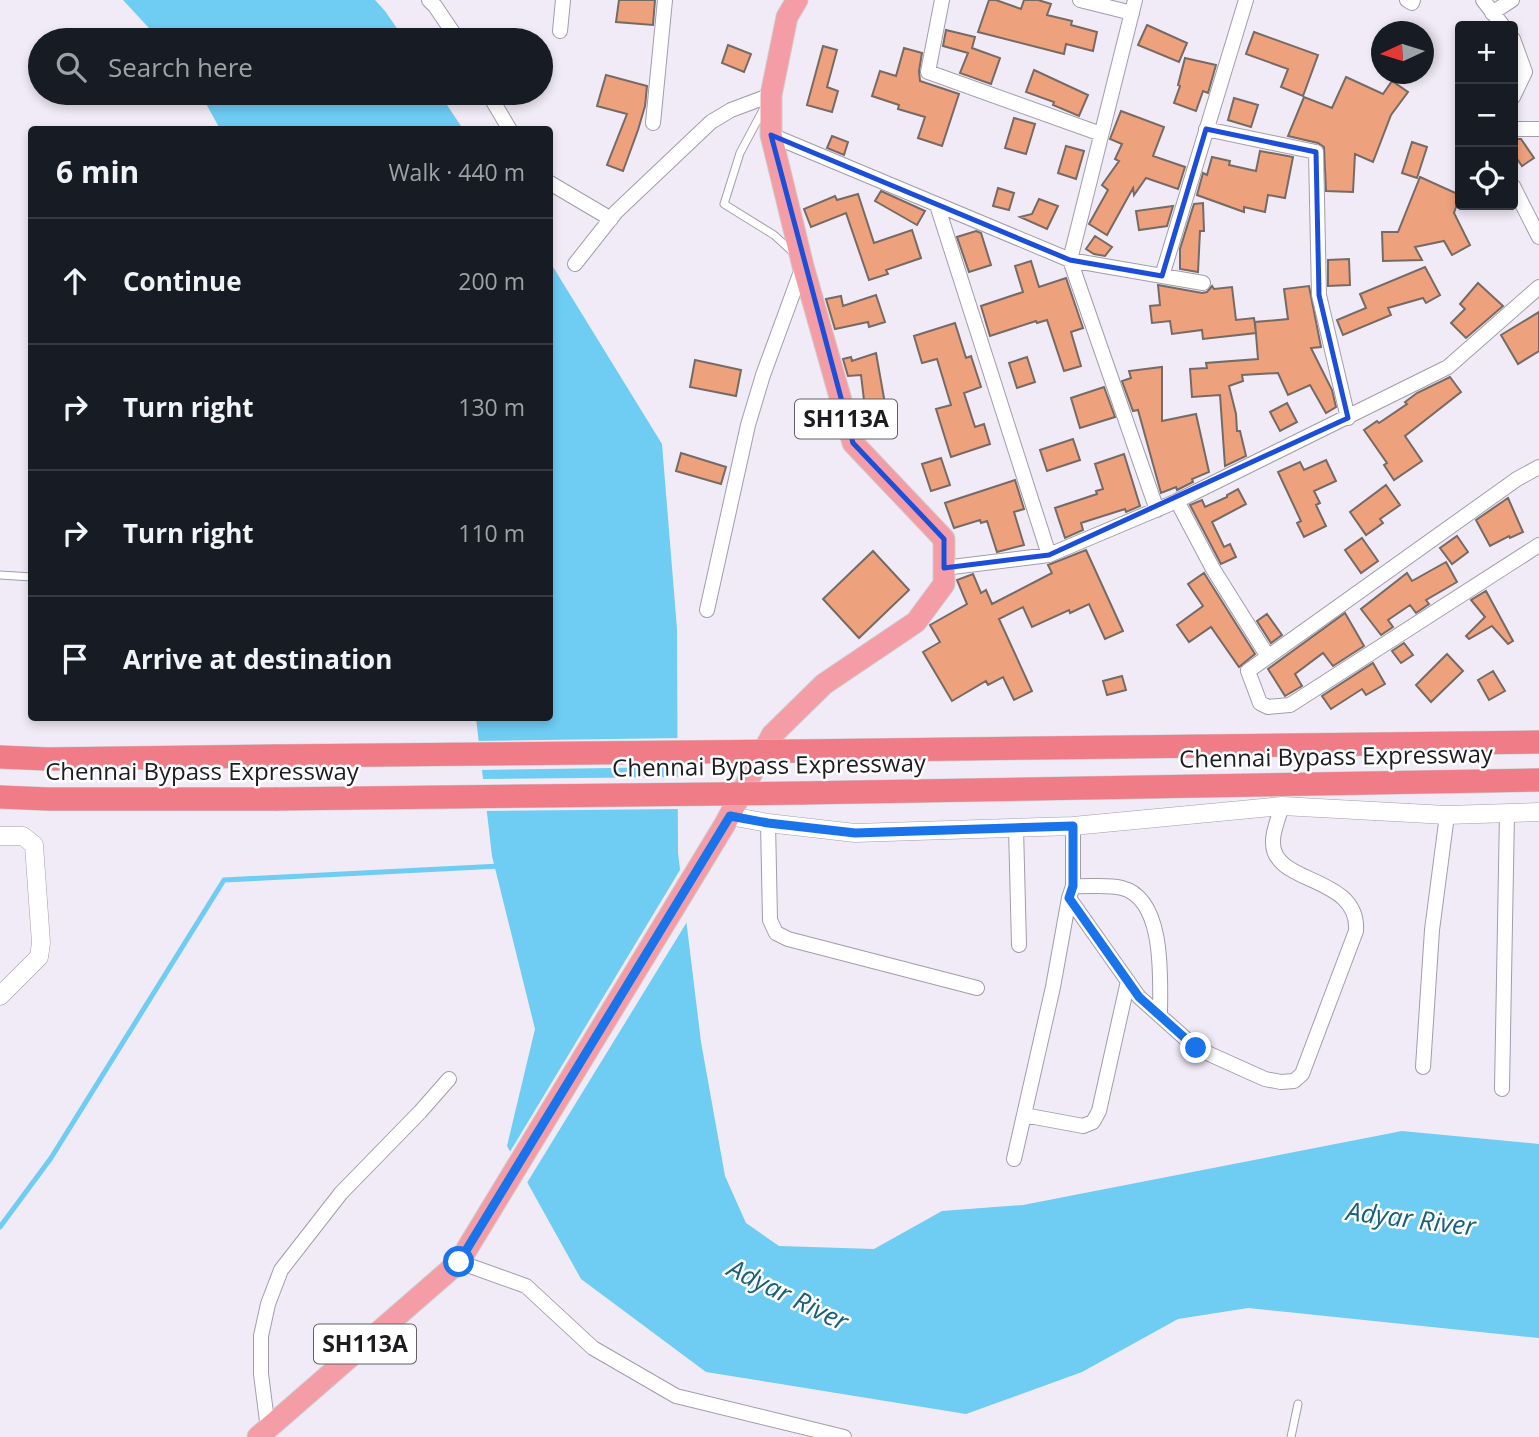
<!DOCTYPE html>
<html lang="en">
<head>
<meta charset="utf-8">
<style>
	body { margin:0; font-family:"Open Sans",sans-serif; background:#20242c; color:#f1f3f6 }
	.controls { position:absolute; right:21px; top:21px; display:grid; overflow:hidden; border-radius:7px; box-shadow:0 4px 10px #0003 }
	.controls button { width:63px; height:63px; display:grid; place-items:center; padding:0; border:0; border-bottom:2px solid #363941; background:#171b24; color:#f1f3f6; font:35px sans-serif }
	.compass { position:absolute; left:1371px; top:21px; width:63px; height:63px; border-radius:50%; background:#171b24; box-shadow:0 4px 10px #0003; rotate:266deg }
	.stop { position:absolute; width:21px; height:21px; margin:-16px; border:5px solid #1a73e8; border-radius:50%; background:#fff }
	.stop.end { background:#1a73e8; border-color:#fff; box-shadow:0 2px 7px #0008 }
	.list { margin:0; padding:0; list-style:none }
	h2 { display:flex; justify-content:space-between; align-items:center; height:91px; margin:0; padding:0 28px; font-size:30px }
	h2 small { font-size:23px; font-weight:400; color:#9ea1a6 }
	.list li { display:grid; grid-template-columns:46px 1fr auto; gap:21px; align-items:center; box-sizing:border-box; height:126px; padding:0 28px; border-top:2px solid #363941 }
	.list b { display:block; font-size:26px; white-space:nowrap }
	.list em { font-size:23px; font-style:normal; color:#9ea1a6 }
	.icon { flex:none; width:38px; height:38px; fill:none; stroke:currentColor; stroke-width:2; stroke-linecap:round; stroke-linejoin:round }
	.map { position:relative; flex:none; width:1539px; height:1437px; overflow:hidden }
	.search { position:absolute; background:#171b24; box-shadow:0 4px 10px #0003; left:28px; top:28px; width:525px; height:77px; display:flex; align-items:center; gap:18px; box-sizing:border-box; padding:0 24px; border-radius:38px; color:#9ea1a6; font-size:26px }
	.panel { position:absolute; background:#171b24; box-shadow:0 4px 10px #0003; left:28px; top:126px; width:525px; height:595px; border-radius:7px }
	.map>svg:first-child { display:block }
	.water { fill:#6fccf3 }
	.pier { fill:#f1ebf7 }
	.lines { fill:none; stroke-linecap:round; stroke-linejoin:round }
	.stream { stroke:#6fccf3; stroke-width:5 }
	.building { fill:#eea17d; stroke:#766a65; stroke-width:2 }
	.service-casing { stroke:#a29da8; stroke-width:9 }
	.minor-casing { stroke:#a29da8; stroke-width:16 }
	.tertiary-casing { stroke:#a29da8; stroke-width:19 }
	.primary-casing { stroke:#cecdce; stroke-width:23 }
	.trunk-casing { stroke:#cecdce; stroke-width:24 }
	.service { stroke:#fff; stroke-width:7 }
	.minor { stroke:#fff; stroke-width:14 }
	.tertiary { stroke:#fff; stroke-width:18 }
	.primary { stroke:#f49da6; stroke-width:21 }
	.trunk { stroke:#f07c88; stroke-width:23 }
	.trunk-bridge-casing { stroke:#cecdce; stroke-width:24; stroke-linecap:butt }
	.trunk-bridge { stroke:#f07c88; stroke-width:23 }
	.route { stroke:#1a73e8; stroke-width:9 }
	.marked { fill:none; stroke:#1d4ed8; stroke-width:5; stroke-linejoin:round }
	.labels { text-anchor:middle; stroke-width:5; stroke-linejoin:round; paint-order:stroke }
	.shield { fill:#fff; stroke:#626063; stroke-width:2 }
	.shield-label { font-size:23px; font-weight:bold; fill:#1e1c20 }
	.street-label { font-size:24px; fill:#1e1c20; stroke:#fff }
	.water-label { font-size:26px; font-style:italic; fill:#17607b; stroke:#fff }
</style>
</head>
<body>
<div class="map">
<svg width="1539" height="1437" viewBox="0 0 1539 1437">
	<rect width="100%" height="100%" fill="#f1ebf7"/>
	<path class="water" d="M123 0H375L385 11 405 40H160Z
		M200 93H439L463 129H220Z
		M550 262 662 444 677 629 678 853 701 1042 725 1176 746 1223 779 1246 874 1249 942 1211 1023 1205 1402 1131 1539 1144V1338L1248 1308 1178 1319 1082 1372 966 1414 706 1372 581 1279 507 1146 535 1029 492 856 476 718H550Z"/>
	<path class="pier" d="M681 738V767L479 770 475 741Z
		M681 777 682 809 483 811 480 779Z
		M683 865 690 917 525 1186 508 1155Z"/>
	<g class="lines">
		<path class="stream" d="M0 1227 51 1158 224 880 500 866"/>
	</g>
	<path class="building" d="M619 0H655L653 25 616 22Z
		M989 0H996L1021 9 1024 0H1038L1051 4 1047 15 1072 21 1071 25 1097 32 1093 51 1066 44 1064 54 978 32Z
		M1147 25 1187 43 1179 62 1138 45Z
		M946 30 975 37 972 48 1000 58 991 84 960 73 968 53 943 46Z
		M1254 32 1318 55 1303 96 1281 87 1288 69 1246 54Z
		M728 45 751 54 744 72 722 63Z
		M823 46 837 50 827 87 838 91 832 112 807 105Z
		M904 48 922 53 919 71 920 81 959 94 942 146 918 138 925 117 898 109 899 105 872 96 880 71 896 76Z
		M1185 58 1216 65 1208 93 1203 91 1196 111 1174 103 1180 86 1178 85Z
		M1034 70 1088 95 1079 116 1053 105 1054 102 1026 92Z
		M606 75 647 86 645 106 638 130 623 171 607 165 627 114 597 106Z
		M1346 77 1383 94 1392 81 1408 92 1391 115 1373 162 1355 154 1353 192 1326 191 1324 147 1318 143 1288 136 1304 97 1332 108Z
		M1234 98 1258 105 1251 127 1228 120Z
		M1121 111 1164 127 1153 156 1185 167 1178 189 1146 178 1134 195 1133 188 1107 235 1089 224 1108 190 1102 185 1119 161 1115 159 1122 144 1110 139Z
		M1014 118 1035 124 1026 154 1005 148Z
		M832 136 848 142 844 155 827 148Z
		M1513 139H1521L1534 158 1522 166 1513 153Z
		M1412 142 1427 147 1417 178 1402 173Z
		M1066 146 1084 151 1076 179 1058 173Z
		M1260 151 1293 157 1285 198 1268 195 1265 212 1244 207V212L1197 195 1203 173 1207 175 1212 157 1230 161 1229 165 1256 171Z
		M1420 177 1460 195 1454 213 1470 245 1452 255 1444 241 1415 247 1422 260 1383 261 1382 232H1398Z
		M998 188 1014 193 1009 210 993 206Z
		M881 191 925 211 917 225 875 201Z
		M858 194 874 243 912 230 921 258 886 270 888 274 869 280 846 213 811 227 804 209 835 196 837 200Z
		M1039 199 1058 206 1047 229 1020 217 1032 214Z
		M1203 203 1204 231H1200L1198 272 1180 269V249L1194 204Z
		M1173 206 1167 226 1139 230 1136 211Z
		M976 231 981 233 991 265 969 272 957 237Z
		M1095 236 1112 247 1105 256 1094 254 1086 249Z
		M1349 259 1350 285 1328 286V260Z
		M1031 261 1039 287 1066 278 1083 328 1071 332 1081 366 1064 371 1047 320 1037 323 1036 321 990 336 981 306 1023 292 1015 266Z
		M1425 267 1440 295 1426 303 1423 298 1388 308 1391 315 1343 335 1337 320 1366 308 1360 294Z
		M1478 283 1503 306 1466 338 1451 323 1465 309 1460 304Z
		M1158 285 1202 293 1207 292 1212 286 1214 289 1232 287 1236 320 1254 318 1256 333 1203 339 1202 330 1172 334 1170 321 1152 323 1150 306 1160 305Z
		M1309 286 1321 347 1311 348 1332 390 1336 407 1326 413 1310 385 1288 395 1278 373 1242 375 1243 381 1229 386 1236 414 1237 431H1240L1246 456 1225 466 1220 395 1192 397 1190 369 1207 368 1206 363 1258 359 1255 322 1288 319 1284 289Z
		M876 295 885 322 869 327 868 322 835 329 826 299 841 296 843 306Z
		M1539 312V351L1518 364 1501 335Z
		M955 323 966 358 971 356 981 387 964 393 975 427 984 424 990 444 951 457 936 409 951 405 937 359 922 363 914 336Z
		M876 353 887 415 866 417 861 375 848 376 843 359 851 357 852 361Z
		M1027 357 1035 382 1017 388 1009 363Z
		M695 360 741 370 736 396 690 387Z
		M1162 367V421L1196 414 1209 472 1192 479 1193 482 1177 490 1176 487 1161 493 1138 410 1133 411 1122 381 1131 378 1129 371Z
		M1450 377 1461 392 1405 436 1422 461 1394 480 1384 465 1387 463 1364 430 1377 421 1379 423 1407 404 1405 402 1417 393Z
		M1104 387 1115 417 1080 428 1071 398Z
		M1287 403 1297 422 1280 431 1270 412Z
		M1073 439 1080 460 1047 471 1040 450Z
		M681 453 726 467 721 484 676 471Z
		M1124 454 1140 506 1126 512 1125 509 1081 523 1083 530 1065 538 1055 508 1097 494 1096 491 1103 489 1095 464Z
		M941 458 950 485 931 491 922 464Z
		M1326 460 1336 481 1314 491 1320 503 1316 505 1326 526 1304 537 1297 523 1301 521 1278 472 1300 462 1304 470Z
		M1015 480 1024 509 1014 512 1024 545 997 552 987 521 981 523 980 520 954 528 945 503Z
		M1386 485 1400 505 1380 519 1383 523 1366 535 1350 512Z
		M1238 489 1246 504 1212 522 1224 547 1230 544 1236 557 1221 564 1190 505 1202 500 1205 507 1227 497V495Z
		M1508 498 1523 532 1510 538 1509 536 1490 546 1476 520Z
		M1457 536 1468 552 1452 564 1440 548Z
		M1362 538 1378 561 1361 573 1345 550Z
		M1086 550 1123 631 1105 639 1089 604 1070 613 1069 610 1032 627 1023 607 999 619 1032 691 1014 700 1003 677 988 685 986 681 952 701 923 652 940 642 930 625 967 604 957 580 973 574 981 593 986 590 992 604 1052 573 1048 565Z
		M873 551 909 590 859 638 823 599Z
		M1446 562 1457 582 1426 600 1429 604 1416 613 1410 605 1388 620 1393 627 1381 635 1361 609 1407 573 1412 581Z
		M1204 573 1255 654 1239 667 1211 627 1189 642 1177 625 1203 606 1188 584Z
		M1486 591 1513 641 1508 644 1492 626 1469 639 1466 636 1485 617 1471 600Z
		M1345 613 1364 646 1333 666 1323 653 1295 674 1302 686 1285 696 1268 669Z
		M1267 614 1282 635 1271 643 1257 621Z
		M1404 643 1413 655 1401 663 1392 651Z
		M1447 654 1463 671 1431 702 1416 685Z
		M1373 663 1385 684 1366 695 1362 689 1331 709 1322 696Z
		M1493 671 1505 691 1489 700 1478 680Z
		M1122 676 1126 690 1107 695 1103 681Z"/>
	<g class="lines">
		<g class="service-casing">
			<path id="service" d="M764 108 740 153 724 204 774 235 795 254
				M0 575 32 577
				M1291 1437 1298 1404"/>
		</g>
		<g class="minor-casing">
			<path id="minor" d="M429 0 435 6 458 40
				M942 0 928 72 1101 134
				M1080 0 1132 13
				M1135 0 1070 260 1157 510
				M1407 0 1412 3 1413 0
				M1483 0 1503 26
				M1492 13 1512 0
				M560 31 563 0
				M1513 39 1525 72 1513 97
				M488 93 510 130
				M653 123 665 0
				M1206 129 1316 152 1319 295 1348 418
				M1513 129H1539
				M771 135 1070 260 1203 283
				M550 183 611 219
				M1513 186 1539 237
				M937 205 1049 555
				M575 264 616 212 711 122 731 110 771 95
				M1162 276 1246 0
				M1539 467 1517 479 1248 671 1260 703 1268 707 1290 705 1539 545
				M1177 501 1213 569 1267 655
				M944 568 1049 555 1177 501 1448 367 1539 287
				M707 610 748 425 763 375 803 266
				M768 823 770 920 776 933 788 939 977 988
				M1016 828 1019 945
				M1073 886C1088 887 1108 884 1122 888 1166 899 1160 982 1160 1016
				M1069 898 1139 997 1196 1048 1265 1079 1281 1082 1294 1081 1302 1074 1356 931C1360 875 1273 885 1273 843 1272 832 1279 817 1282 806
				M1423 1067 1432 930 1447 815
				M1502 1089 1507 813
				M1024 1115 1083 1126 1093 1122 1099 1111 1128 981
				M1014 1159 1053 987 1069 898 1073 886V826
				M459 1262 526 1286 593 1348 676 1396 844 1437
				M268 1429 261 1374V1336L268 1304 281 1270 341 1193 420 1112 449 1079"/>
		</g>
		<g class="tertiary-casing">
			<path id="tertiary" d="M730 816 768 823 855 833 1073 826 1282 806 1447 815 1539 812
				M0 836H23L34 845 41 943 39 957 0 996"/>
		</g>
		<g class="primary-casing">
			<path id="primary" d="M258 1437 459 1262 725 824 772 735 824 684 916 622 944 584V539L853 443 803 266 771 135V95L787 17 797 0"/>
		</g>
		<g class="trunk-casing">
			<path id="trunk" d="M800 751 1539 742
				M0 757 47 759 276 756
				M801 793 1539 780
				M0 797 48 799H277"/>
		</g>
		<use href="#service" class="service"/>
		<use href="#minor" class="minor"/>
		<use href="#tertiary" class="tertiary"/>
		<use href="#primary" class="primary"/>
		<use href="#trunk" class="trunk"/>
		<g class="trunk-bridge-casing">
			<path id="trunk-bridge" d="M276 756 800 751
				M277 799 801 793"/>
		</g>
		<use href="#trunk-bridge" class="trunk-bridge"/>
	</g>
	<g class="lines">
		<path class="route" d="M459 1262 730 816 768 823 855 833 1073 826V886L1069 898 1139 997 1196 1048"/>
	</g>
	<path class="marked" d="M1206 129 1316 152 1319 295 1348 418 1049 555 944 568V539L853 443 771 135 1070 260 1162 276Z"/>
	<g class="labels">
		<g class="shield">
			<rect x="795" y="399.5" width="102" height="39" rx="5"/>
			<rect x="314" y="1324.5" width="102" height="39" rx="5"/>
		</g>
		<g class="shield-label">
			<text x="846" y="427">SH113A</text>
			<text x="365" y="1352">SH113A</text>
		</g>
		<g class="street-label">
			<text transform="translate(1336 757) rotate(-1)" y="8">Chennai Bypass Expressway</text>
			<text transform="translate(769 766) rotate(-1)" y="8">Chennai Bypass Expressway</text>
			<text x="202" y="780">Chennai Bypass Expressway</text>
		</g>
		<g class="water-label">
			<text transform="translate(1411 1219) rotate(7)" y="9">Adyar River</text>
			<text transform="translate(788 1295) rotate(26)" y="9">Adyar River</text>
		</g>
	</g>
</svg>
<div class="controls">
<button>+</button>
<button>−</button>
<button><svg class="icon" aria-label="locate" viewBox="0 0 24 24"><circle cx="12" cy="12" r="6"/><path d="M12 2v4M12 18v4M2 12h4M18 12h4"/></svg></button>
</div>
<svg class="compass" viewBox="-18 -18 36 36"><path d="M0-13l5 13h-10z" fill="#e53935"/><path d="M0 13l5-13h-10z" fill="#9ea1a6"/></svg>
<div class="stop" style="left:459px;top:1262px"></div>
<div class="stop end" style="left:1196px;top:1048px"></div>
<div class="search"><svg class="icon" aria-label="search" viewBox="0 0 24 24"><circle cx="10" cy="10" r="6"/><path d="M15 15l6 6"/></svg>Search here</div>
<section class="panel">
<h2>6 min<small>Walk · 440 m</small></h2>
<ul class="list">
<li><svg class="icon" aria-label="ahead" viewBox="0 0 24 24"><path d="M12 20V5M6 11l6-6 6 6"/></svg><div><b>Continue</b></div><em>200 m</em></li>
<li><svg class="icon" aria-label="right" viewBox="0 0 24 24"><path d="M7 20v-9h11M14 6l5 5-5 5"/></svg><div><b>Turn right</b></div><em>130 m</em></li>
<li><svg class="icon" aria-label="right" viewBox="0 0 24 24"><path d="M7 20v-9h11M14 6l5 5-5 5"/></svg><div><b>Turn right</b></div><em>110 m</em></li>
<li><svg class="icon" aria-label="arrive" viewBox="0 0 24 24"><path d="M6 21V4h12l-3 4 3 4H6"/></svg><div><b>Arrive at destination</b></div></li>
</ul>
</section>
</div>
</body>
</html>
